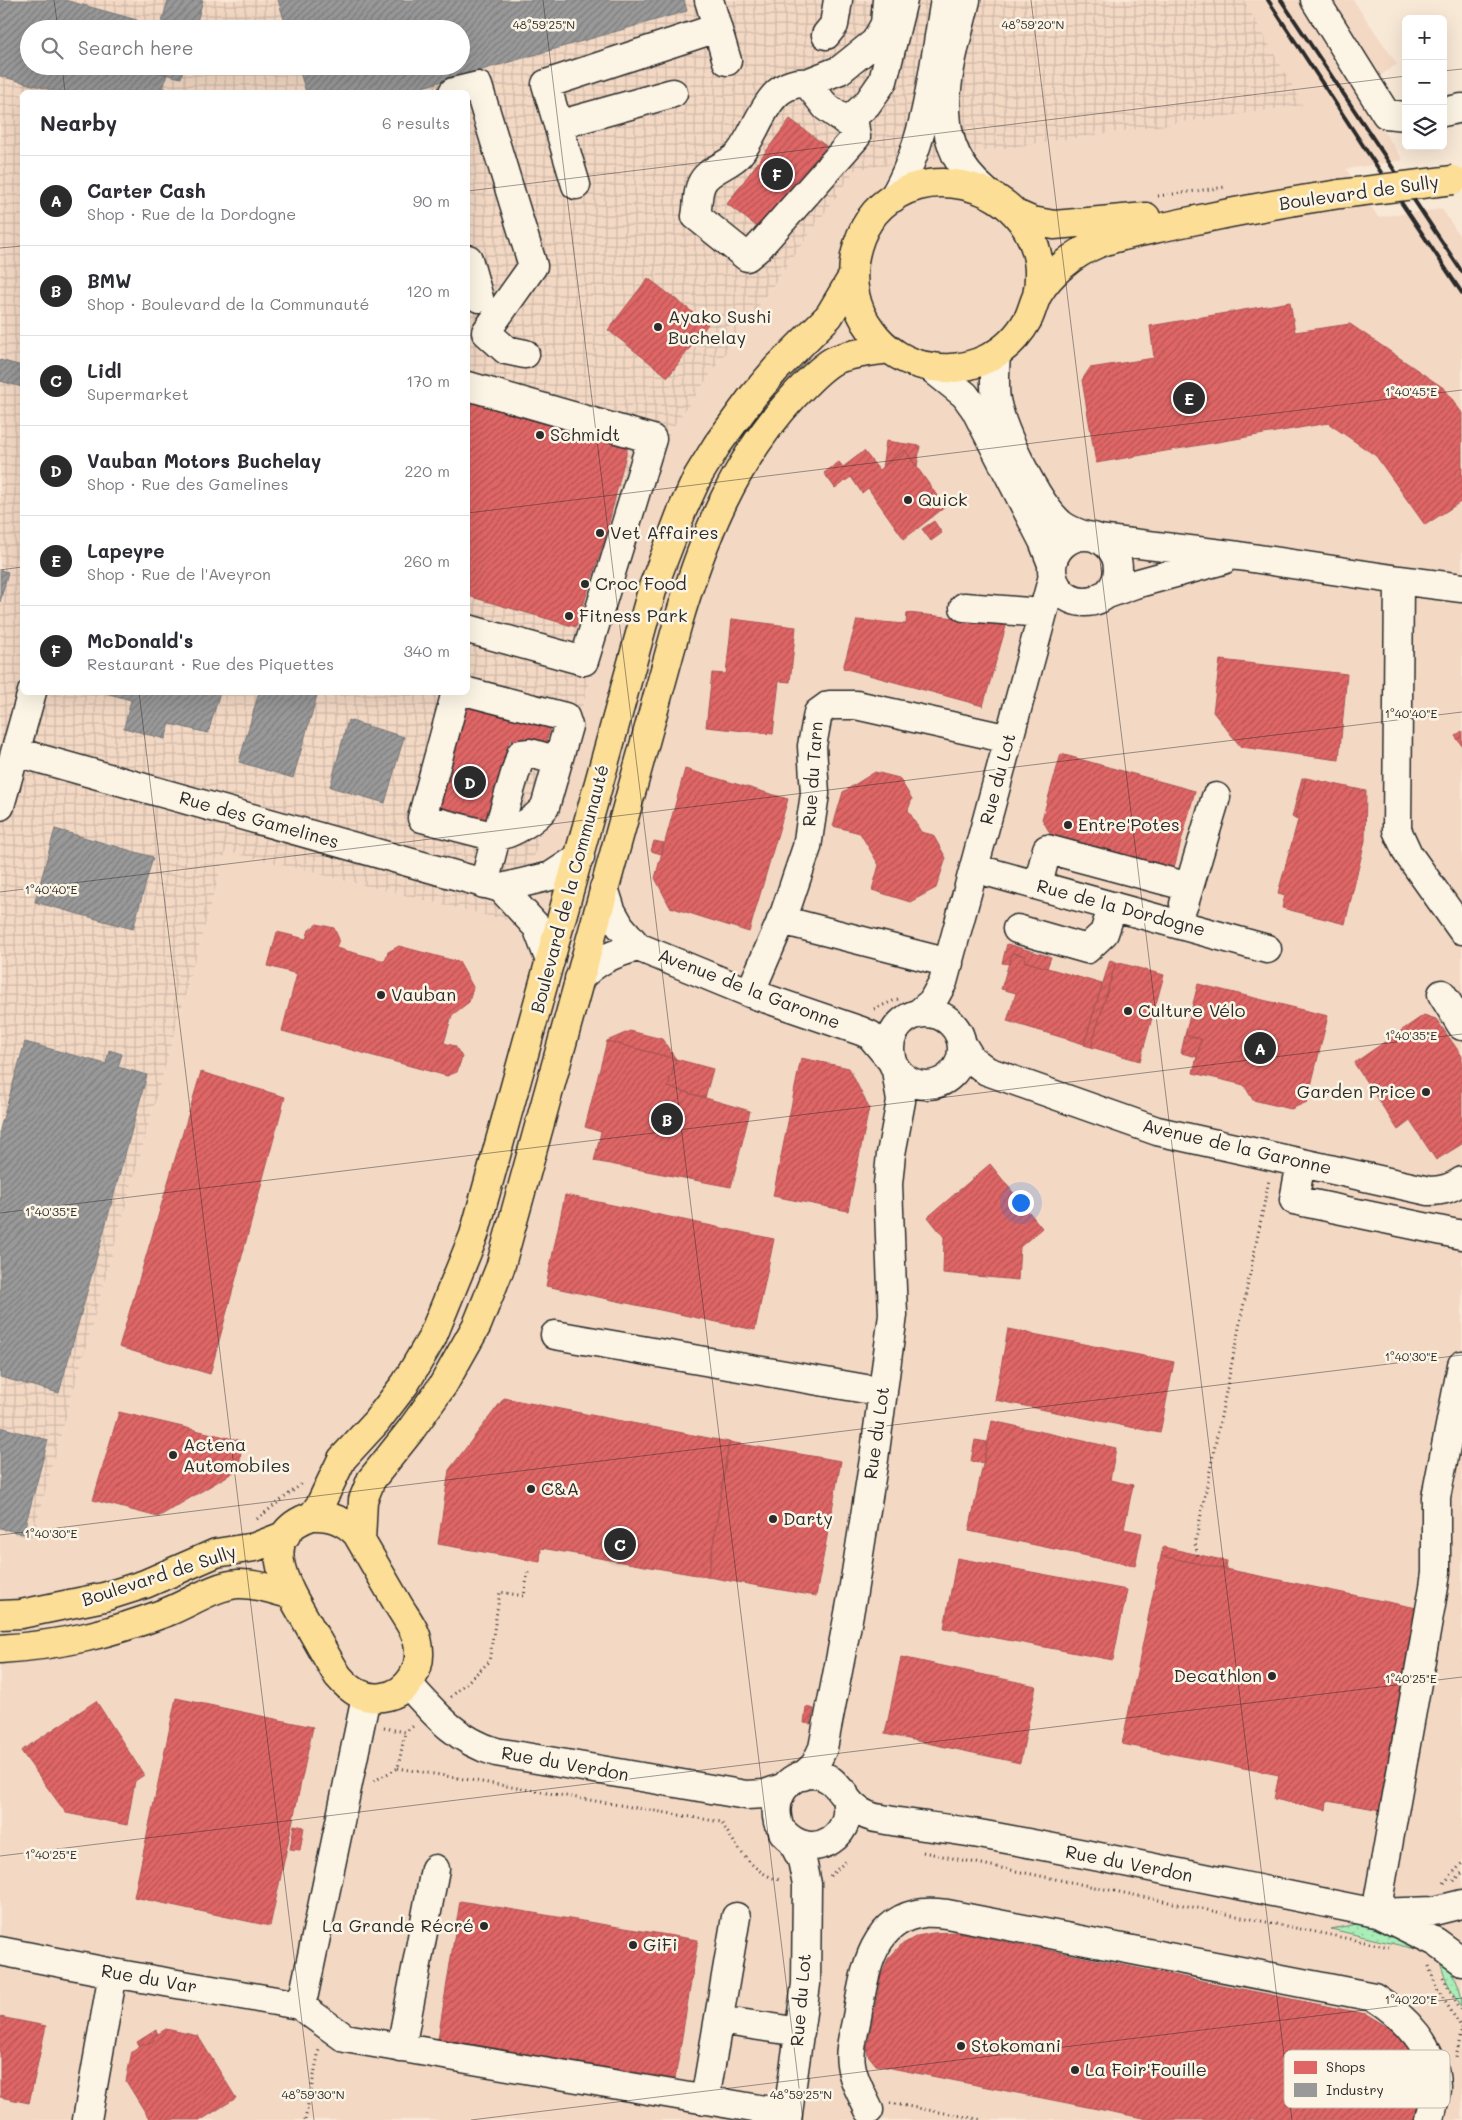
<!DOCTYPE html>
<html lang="en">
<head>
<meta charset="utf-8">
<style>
	body { margin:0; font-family:Mali,sans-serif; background:#f7f7f7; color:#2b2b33 }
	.controls { position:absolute; right:15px; top:15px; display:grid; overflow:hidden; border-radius:8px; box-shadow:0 5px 20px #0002 }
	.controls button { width:45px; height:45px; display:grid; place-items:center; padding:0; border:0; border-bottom:1px solid #e1e1e2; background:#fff; color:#2b2b33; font:25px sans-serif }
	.you { position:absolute; left:1020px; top:1202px; width:18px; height:18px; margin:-12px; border:4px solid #fff; border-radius:50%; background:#1a73e8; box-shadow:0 0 0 8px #1a73e833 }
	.badge { display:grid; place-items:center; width:32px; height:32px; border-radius:50%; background:#2b2b2b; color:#fff; font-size:16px; font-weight:700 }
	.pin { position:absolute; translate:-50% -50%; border:2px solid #fff; box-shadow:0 1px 5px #0006 }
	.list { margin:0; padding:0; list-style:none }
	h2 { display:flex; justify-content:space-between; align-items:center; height:65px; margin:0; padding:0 20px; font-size:21px }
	h2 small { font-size:16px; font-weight:400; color:#7c7c81 }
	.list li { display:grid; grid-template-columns:32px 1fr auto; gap:15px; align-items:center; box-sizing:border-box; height:90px; padding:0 20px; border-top:1px solid #e1e1e2 }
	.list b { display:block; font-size:19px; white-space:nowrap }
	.list p { margin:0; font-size:16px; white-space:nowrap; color:#7c7c81 }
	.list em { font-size:16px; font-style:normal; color:#7c7c81 }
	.icon { flex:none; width:28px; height:28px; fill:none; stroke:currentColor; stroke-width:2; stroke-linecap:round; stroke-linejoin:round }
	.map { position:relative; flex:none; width:1462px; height:2120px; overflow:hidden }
	.search { position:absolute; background:#fff; box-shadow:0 5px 20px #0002; left:20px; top:20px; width:450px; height:55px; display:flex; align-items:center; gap:12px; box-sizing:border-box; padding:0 18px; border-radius:28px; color:#7c7c81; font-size:19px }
	.panel { position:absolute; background:#fff; box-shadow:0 5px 20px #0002; left:20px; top:90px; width:450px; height:605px; border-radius:8px }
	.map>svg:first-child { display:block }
	.built { fill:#f3d8c4 }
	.industrial { fill:url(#industrial-grid); fill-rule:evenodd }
	.grass { fill:url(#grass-dots); stroke:#6a8c72 }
	.shops { fill:url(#shops-hatch); stroke:#aa5454 }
	.industry { fill:url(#industry-hatch); stroke:#787878 }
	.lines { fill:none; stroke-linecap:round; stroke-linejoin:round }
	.minor-casing { stroke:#2b2b2b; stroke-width:31 }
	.major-casing { stroke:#2b2b2b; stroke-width:31 }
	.path { stroke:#2b2b2b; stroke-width:3; stroke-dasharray:1 4; stroke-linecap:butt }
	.minor { stroke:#fcf5e5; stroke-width:28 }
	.major { stroke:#fdde96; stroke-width:28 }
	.rail { stroke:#2b2b2b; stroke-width:4 }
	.major-bridge-casing { stroke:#2b2b2b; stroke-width:31; stroke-linecap:butt }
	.major-bridge { stroke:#fdde96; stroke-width:28 }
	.ticks { fill:none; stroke:#2b2b2b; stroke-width:1; stroke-opacity:0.45 }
	.poi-dot { fill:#2b2b2b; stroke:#fcf5e5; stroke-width:2 }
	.labels { text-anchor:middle; stroke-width:5; stroke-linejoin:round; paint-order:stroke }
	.street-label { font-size:18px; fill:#2b2b2b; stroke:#fcf5e5 }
	.poi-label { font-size:18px; fill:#2b2b2b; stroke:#fcf5e5; text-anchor:start }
	.key { fill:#fcf5e5; stroke:#bdb8ad; stroke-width:1 }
	.key-label { font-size:14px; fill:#2b2b2b }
	.ticks-label { font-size:12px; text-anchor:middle; fill:#2b2b2b; stroke:#fcf5e5; stroke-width:5; stroke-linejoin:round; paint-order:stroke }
</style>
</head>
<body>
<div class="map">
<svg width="1462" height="2120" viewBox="0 0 1462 2120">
	<defs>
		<pattern id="industrial-grid" width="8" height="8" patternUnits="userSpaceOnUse" patternTransform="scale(1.25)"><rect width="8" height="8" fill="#f3d8c4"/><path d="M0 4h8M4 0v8" fill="none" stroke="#d0baa9"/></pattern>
		<pattern id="grass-dots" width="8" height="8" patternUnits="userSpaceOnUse" patternTransform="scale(1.25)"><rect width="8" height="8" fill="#a9eeb9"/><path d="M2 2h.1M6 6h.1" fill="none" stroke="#92cc9f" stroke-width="1.8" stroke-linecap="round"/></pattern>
		<pattern id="shops-hatch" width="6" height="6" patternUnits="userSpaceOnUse" patternTransform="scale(1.25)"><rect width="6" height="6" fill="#e06666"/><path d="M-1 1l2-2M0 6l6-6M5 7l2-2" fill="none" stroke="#b65454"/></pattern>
		<pattern id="industry-hatch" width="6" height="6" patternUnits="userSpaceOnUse" patternTransform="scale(1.25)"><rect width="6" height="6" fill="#999"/><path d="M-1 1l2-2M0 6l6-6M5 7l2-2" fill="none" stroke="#7d7d7d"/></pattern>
	</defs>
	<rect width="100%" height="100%" fill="#f8e8d6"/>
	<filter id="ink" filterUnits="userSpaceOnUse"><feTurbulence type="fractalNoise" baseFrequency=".02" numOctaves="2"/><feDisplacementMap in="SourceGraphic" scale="10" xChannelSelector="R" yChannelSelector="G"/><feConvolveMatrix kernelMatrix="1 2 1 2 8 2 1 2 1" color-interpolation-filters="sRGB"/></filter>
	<g filter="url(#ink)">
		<path class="built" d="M1244 0H1353L1397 64 1377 78 1364 102 1403 160 1346 169 1378 217 1442 209 1462 240V2120H0V1531L32 1538 226 851 513 922 671 430 855 170 1302 105Z"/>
		<path class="industrial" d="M0 0H1244L1303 105 855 170 671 430 513 922 226 851 32 1538 0 1531ZM29 29H461V66H29ZM22 92H468V692H22Z"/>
		<path class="grass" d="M1362 1923 1424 1946V1951L1331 1929Z
			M1439 1955C1453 1968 1462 1988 1462 2006 1451 1993 1441 1972 1439 1955Z"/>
		<path class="shops" d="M790 119 826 146 816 160 818 162 763 231 727 204Z
			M648 278 708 324 668 377 608 330Z
			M1290 302 1295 332 1350 324 1445 389 1462 413V501L1425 525 1376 456 1328 423 1096 463 1082 380 1090 368 1154 358 1150 326Z
			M468 399 629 442 605 538 576 627 468 596Z
			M886 441 920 446 917 467 905 450 882 468Z
			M905 450 945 507 904 539 868 488 862 493 851 477 835 488 824 473 839 462 843 467 864 451 879 470Z
			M934 521 942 533 931 541 922 529Z
			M907 613 1007 623 983 706 843 668 857 620 906 624Z
			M732 619 796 627 790 682 779 681 773 734 706 727 712 673 726 674Z
			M1220 660 1347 674 1339 760 1241 747 1213 712Z
			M466 701 551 726 544 749 510 739 484 829 434 814Z
			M1462 731V746L1455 736Z
			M1061 754 1195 791 1173 871 1051 835 1042 819Z
			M685 769 788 799 749 932 670 907 655 878Z
			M875 772 899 778 912 799 908 810 921 832 933 835 946 858 936 888 910 902 872 890 879 865 860 833 833 826 843 792Z
			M1302 778H1306L1295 819 1292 817Z
			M1306 778 1366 791 1365 841 1345 924 1282 908 1285 895 1278 893 1298 820 1295 819Z
			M654 841 664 843 661 854 651 851Z
			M317 924 334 928 339 939 336 948 385 961 388 952 399 946 459 962 473 987 469 1002 452 1015 444 1043 455 1046 462 1057 457 1072 447 1076 282 1031 297 974 268 966 277 932 306 939 309 930Z
			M1007 944 1051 957 1047 968 1024 961 1026 956 1012 953 1009 964 1002 963Z
			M1012 953 1026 956 1024 961 1102 984 1084 1044 1007 1021 1016 993 1001 989Z
			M1110 960 1116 962 1091 1047 1084 1045Z
			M1116 962 1164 975 1140 1061 1091 1047Z
			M1198 984 1328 1016 1307 1102 1291 1109 1253 1100 1244 1085 1193 1073 1201 1039 1185 1035Z
			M1424 1015 1436 1019 1462 1056V1144L1436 1160 1410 1121 1398 1130 1354 1063Z
			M630 1031 662 1039 676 1059 607 1041Z
			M1185 1035 1201 1039 1197 1057 1181 1053Z
			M607 1041 676 1059 668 1087 750 1111 731 1187 594 1161 601 1132 585 1127Z
			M801 1058 849 1068 869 1108 848 1211 773 1196Z
			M676 1059 713 1069 705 1098 668 1087Z
			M201 1072 285 1097 210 1374 119 1347Z
			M990 1164 1042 1228 1020 1247 1018 1280 943 1273 944 1237 928 1217Z
			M565 1195 774 1239 755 1330 546 1286Z
			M1008 1329 1174 1362 1160 1433 995 1400Z
			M504 1398 729 1442 708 1577 541 1548 540 1562 438 1544 449 1470Z
			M119 1412 242 1441 239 1469 158 1517 93 1500Z
			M992 1421 1116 1448 1110 1480 1133 1485 1124 1529 1142 1533 1135 1566 969 1531Z
			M975 1440 987 1442 984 1463 971 1461Z
			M729 1442 841 1461 816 1596 708 1577Z
			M1163 1547 1227 1561 1226 1569 1161 1556Z
			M1161 1556 1422 1609 1382 1810 1327 1801 1326 1810 1274 1799 1279 1775 1122 1744Z
			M957 1558 1127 1590 1113 1660 944 1628Z
			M901 1657 1036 1686 1020 1763 885 1734Z
			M176 1698 313 1727 270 1926 134 1897Z
			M96 1701 144 1775 135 1781 127 1825 66 1813 21 1751Z
			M806 1707 814 1709 811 1724 804 1723Z
			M294 1825 304 1827 300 1850 290 1849Z
			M460 1901 698 1940 675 2079 438 2039Z
			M957 1932 1366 2014 1401 2035 1419 2051 1426 2120H1153L876 2065 868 2055 867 2049 881 1976 888 1959 901 1945 917 1936 933 1933Z
			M0 2017 46 2026 29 2103 0 2097Z
			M166 2029 198 2036 236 2098 201 2120H150L126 2081 132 2051 144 2043 146 2045 154 2040 153 2037Z
			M156 2030 158 2034 153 2037 154 2040 146 2045 144 2043 139 2046 137 2042Z"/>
		<path class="industry" d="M0 0H65L137 20 135 29H29V66H137L167 74 162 92H58L0 76Z
			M168 0H203L195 29H160Z
			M278 0H684L687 11 405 92H306L298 66H461V29H287Z
			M150 66H184L181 78 149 70Z
			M0 360 22 366V387L0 381Z
			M0 570 8 572 0 602Z
			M102 692H220L208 733 170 724 165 739 124 728 131 700Z
			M259 692H318L293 778 239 762Z
			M348 720 404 737 385 803 330 787Z
			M55 829 153 857 133 929 35 902Z
			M25 1042 106 1064 109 1050 122 1054 118 1067 147 1075 59 1393 0 1377V1129Z
			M0 1427 48 1440 23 1534 0 1528Z"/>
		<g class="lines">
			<g class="minor-casing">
				<path id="minor" d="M709 0 727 61
					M887 0 885 24 875 42 840 70 807 83 826 107 847 122 867 104 883 81 903 0
					M966 0C951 65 922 139 984 190
					M1315 0 1386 114 1406 116
					M826 35 834 25 838 0
					M807 83C766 80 760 129 739 154 729 166 707 169 701 185 697 194 698 207 696 216L747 257 758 248 856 137 853 116
					M453 92 478 86 533 266 486 332 506 350 525 354
					M1443 112 1462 108
					M558 125 673 93
					M576 185 546 84 717 28
					M893 198C928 140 933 67 945 0
					M468 259 479 298
					M996 354C995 369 994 385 996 400 1002 431 1037 505 1062 525 1069 530 1077 533 1086 536
					M930 367 965 395 975 409 1043 541 1052 564
					M468 386 652 439 584 661 468 629
					M1052 569a33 33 0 1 1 66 0a33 33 0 1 1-66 0Z
					M1098 539 1239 556 1399 580 1397 830 1408 854 1462 930
					M1399 580 1462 588
					M1102 596 1135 584 1223 560
					M964 607 1042 613
					M456 692 422 818 496 837 484 884
					M468 692 565 717 568 726 545 807C534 821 513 833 496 837
					M16 752 501 888
					M0 806 32 692
					M496 837 521 754 530 753 558 761
					M974 868 1267 949
					M1038 885 1047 849 1189 887
					M604 888 611 910 620 926 638 947 750 993 861 1031 870 1035 891 1060
					M1184 904 1216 797
					M781 920 949 963
					M1017 929 1087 949 1104 933 1113 906
					M550 961 537 927 501 888 551 876 580 857
					M579 979C596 960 615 953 638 947
					M750 993 785 912 807 847 815 794 812 746 818 713 829 705H856L1009 739
					M1442 994 1462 1026
					M890 1049a36 36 0 1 1 72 0a36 36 0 1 1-72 0Z
					M918 1014 932 1002 943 982 1053 576
					M962 1044 971 1059 987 1071 1157 1131 1429 1191C1443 1191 1451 1188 1462 1181
					M1301 1163 1294 1200 1462 1235
					M555 1335 883 1392
					M408 1684C435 1714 456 1740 496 1752L746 1795 765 1794 785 1787
					M803 1776 815 1765 823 1748 852 1598 874 1459 893 1315 888 1184 891 1154 901 1101 896 1070
					M778 1822C772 1799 786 1774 812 1774 836 1775 840 1794 854 1807 862 1814 872 1818 882 1819 910 1825 939 1827 968 1832 1104 1856 1240 1886 1376 1913L1434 1911 1462 1904
					M783 1832C813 1865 860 1834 844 1793
					M1376 1913 1434 1587 1436 1572V1497L1462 1365
					M1379 1914 1436 1942 1462 1961
					M0 1951 113 1973 299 2005 345 2038 788 2114
					M299 2005 304 1994 366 1697
					M719 2020 800 2032
					M401 2048 435 1869
					M705 2100 736 1917
					M869 2110C862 2095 853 2080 851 2064 848 2050 856 2026 858 2011 865 1970 873 1918 924 1913 931 1912 939 1913 947 1914L1374 1997C1405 2017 1435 2047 1436 2086 1436 2096 1432 2109 1430 2120
					M87 2120 113 1973
					M787 2120 806 1984 807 1884 802 1860 791 1839"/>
			</g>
			<g class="major-casing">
				<path id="major" d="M1016 214 1032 221 1054 225 1146 217
					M1037 296C1060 173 879 137 855 256 850 282 855 309 871 330 885 350 907 364 932 367 971 373 1009 354 1028 319 1032 311 1034 301 1038 294 1050 273 1075 253 1097 244 1122 234 1151 230 1177 224 1231 212 1285 202 1340 194
					M312 1516 320 1505 342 1459 376 1422 405 1384 432 1338 474 1235 653 587 682 511 698 476 717 445 753 396 776 369 829 316 853 276
					M312 1516C330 1515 345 1520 357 1534 371 1558 385 1582 399 1606 406 1618 416 1630 418 1643 423 1668 409 1693 383 1697 363 1700 350 1690 338 1676 327 1658 317 1640 307 1622 287 1588 254 1535 312 1516Z
					M361 1541 363 1500 371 1480 410 1431 443 1385 477 1325 500 1268 677 626C702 540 734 460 796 394 807 383 819 369 833 361 850 353 871 352 889 349
					M0 1615 21 1614 104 1597 145 1584 216 1553 255 1547 286 1535
					M0 1649C62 1645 109 1634 167 1612 188 1604 216 1585 238 1584 255 1583 273 1590 290 1594"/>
			</g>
			<path class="path" d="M1158 196 1226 187
				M874 1009 900 998
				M257 1519 303 1483
				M1198 1555 1195 1544 1269 1180
				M451 1697 489 1662 500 1592 524 1596 528 1572
				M384 1728 405 1732 415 1725
				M398 1768 721 1822C736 1845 752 1875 781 1880
				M374 1781 398 1768 405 1732
				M923 1852 1389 1947
				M830 1876 846 1861
				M1454 1881 1462 1873
				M1444 1883 1462 1863
				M1429 1966 1437 1989 1462 2028 1456 2058
				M1443 1978 1462 2012
				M890 2103 983 2120
				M305 2120 319 2050"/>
			<use href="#minor" class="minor"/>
			<use href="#major" class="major"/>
			<path class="rail" d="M1268 0 1366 150 1462 293
				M1281 0 1462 272"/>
			<g class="major-bridge-casing">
				<path id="major-bridge" d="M1340 194 1453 180"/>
			</g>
			<use href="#major-bridge" class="major-bridge"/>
		</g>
	</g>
	<path class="ticks" d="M54 0 58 29M543 0 803 2120M1031 0 1292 2120M62 66 65 92M1443 71 1462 69M468 191 1406 76M0 248 22 246M468 513 1462 390M0 570 22 567M139 692 314 2120M0 892 1462 712M0 1213 1462 1034M0 1535 1462 1355M0 1856 1462 1677M471 2120 1462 1998"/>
	<g class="poi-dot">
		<circle cx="658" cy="327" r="5"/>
		<circle cx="540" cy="435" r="5"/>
		<circle cx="908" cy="500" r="5"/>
		<circle cx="600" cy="533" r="5"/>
		<circle cx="585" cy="584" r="5"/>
		<circle cx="569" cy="616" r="5"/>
		<circle cx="1068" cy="825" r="5"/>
		<circle cx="381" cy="995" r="5"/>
		<circle cx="1128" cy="1011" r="5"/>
		<circle cx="1426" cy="1092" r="5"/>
		<circle cx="173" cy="1455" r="5"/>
		<circle cx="531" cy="1489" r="5"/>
		<circle cx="773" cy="1519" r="5"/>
		<circle cx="1272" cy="1676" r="5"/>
		<circle cx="484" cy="1926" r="5"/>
		<circle cx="633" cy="1945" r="5"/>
		<circle cx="961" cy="2046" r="5"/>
		<circle cx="1075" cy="2070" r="5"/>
	</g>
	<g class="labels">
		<g class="street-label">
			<text transform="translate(1359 193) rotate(-8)" y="6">Boulevard de Sully</text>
			<text transform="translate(813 774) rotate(-86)" y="6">Rue du Tarn</text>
			<text transform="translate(998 779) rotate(-75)" y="6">Rue du Lot</text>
			<text transform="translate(259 820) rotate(16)" y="6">Rue des Gamelines</text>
			<text transform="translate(570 889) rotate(-75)" y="6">Boulevard de la Communauté</text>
			<text transform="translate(1121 908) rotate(15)" y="6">Rue de la Dordogne</text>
			<text transform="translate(749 989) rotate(21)" y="6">Avenue de la Garonne</text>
			<text transform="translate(1237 1147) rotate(13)" y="6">Avenue de la Garonne</text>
			<text transform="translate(877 1433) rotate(-82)" y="6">Rue du Lot</text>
			<text transform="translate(159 1576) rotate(-18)" y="6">Boulevard de Sully</text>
			<text transform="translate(565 1764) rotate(10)" y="6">Rue du Verdon</text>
			<text transform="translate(1129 1864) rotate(11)" y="6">Rue du Verdon</text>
			<text transform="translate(149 1979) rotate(10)" y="6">Rue du Var</text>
			<text transform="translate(801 2000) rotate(-85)" y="6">Rue du Lot</text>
		</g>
		<g class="poi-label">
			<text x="668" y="323">Ayako Sushi<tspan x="668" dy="21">Buchelay</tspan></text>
			<text x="550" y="441">Schmidt</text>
			<text x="918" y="506">Quick</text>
			<text x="610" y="539">Vet Affaires</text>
			<text x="595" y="590">Croc Food</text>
			<text x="579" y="622">Fitness Park</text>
			<text x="1078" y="831">Entre'Potes</text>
			<text x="391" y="1001">Vauban</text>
			<text x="1138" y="1017">Culture Vélo</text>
			<text x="1416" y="1098" text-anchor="end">Garden Price</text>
			<text x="183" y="1451">Actena<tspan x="183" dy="21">Automobiles</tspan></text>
			<text x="541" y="1495">C&amp;A</text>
			<text x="783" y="1525">Darty</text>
			<text x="1262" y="1682" text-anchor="end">Decathlon</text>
			<text x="474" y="1932" text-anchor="end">La Grande Récré</text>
			<text x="643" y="1951">GiFi</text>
			<text x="971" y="2052">Stokomani</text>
			<text x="1085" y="2076">La Foir'Fouille</text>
		</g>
	</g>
	<rect x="1284" y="2050" width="166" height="58" rx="8" class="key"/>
	<rect x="1294" y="2061" width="23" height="13" fill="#e06666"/>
	<rect x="1294" y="2083" width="23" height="14" fill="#999"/>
	<g class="key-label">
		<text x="1326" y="2072">Shops</text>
		<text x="1326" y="2095">Industry</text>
	</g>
	<g class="ticks-label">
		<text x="544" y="29">48°59'25"N</text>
		<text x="1033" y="29">48°59'20"N</text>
		<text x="1411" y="396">1°40'45"E</text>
		<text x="1411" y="718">1°40'40"E</text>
		<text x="51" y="894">1°40'40"E</text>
		<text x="1411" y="1040">1°40'35"E</text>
		<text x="51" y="1216">1°40'35"E</text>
		<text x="1411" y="1361">1°40'30"E</text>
		<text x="51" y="1538">1°40'30"E</text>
		<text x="1411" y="1683">1°40'25"E</text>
		<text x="51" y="1859">1°40'25"E</text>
		<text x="1411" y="2004">1°40'20"E</text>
		<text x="313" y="2099">48°59'30"N</text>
		<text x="801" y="2099">48°59'25"N</text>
	</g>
</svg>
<div class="controls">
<button>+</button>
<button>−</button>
<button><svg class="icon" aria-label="layers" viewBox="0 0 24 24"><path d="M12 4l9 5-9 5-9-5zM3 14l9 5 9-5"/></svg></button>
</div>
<div class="you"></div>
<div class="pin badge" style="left:1260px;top:1048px">A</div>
<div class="pin badge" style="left:667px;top:1119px">B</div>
<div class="pin badge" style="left:620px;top:1544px">C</div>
<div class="pin badge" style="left:470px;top:782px">D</div>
<div class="pin badge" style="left:1189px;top:398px">E</div>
<div class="pin badge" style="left:777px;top:174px">F</div>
<div class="search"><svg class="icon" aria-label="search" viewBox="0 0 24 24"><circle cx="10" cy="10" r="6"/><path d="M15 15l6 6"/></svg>Search here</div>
<section class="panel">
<h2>Nearby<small>6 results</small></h2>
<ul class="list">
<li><span class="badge">A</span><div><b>Carter Cash</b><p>Shop · Rue de la Dordogne</p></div><em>90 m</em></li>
<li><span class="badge">B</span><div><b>BMW</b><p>Shop · Boulevard de la Communauté</p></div><em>120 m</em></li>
<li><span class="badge">C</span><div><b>Lidl</b><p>Supermarket</p></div><em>170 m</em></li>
<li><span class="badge">D</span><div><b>Vauban Motors Buchelay</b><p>Shop · Rue des Gamelines</p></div><em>220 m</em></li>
<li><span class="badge">E</span><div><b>Lapeyre</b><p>Shop · Rue de l'Aveyron</p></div><em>260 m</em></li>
<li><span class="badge">F</span><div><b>McDonald's</b><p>Restaurant · Rue des Piquettes</p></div><em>340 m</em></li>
</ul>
</section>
</div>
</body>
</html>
